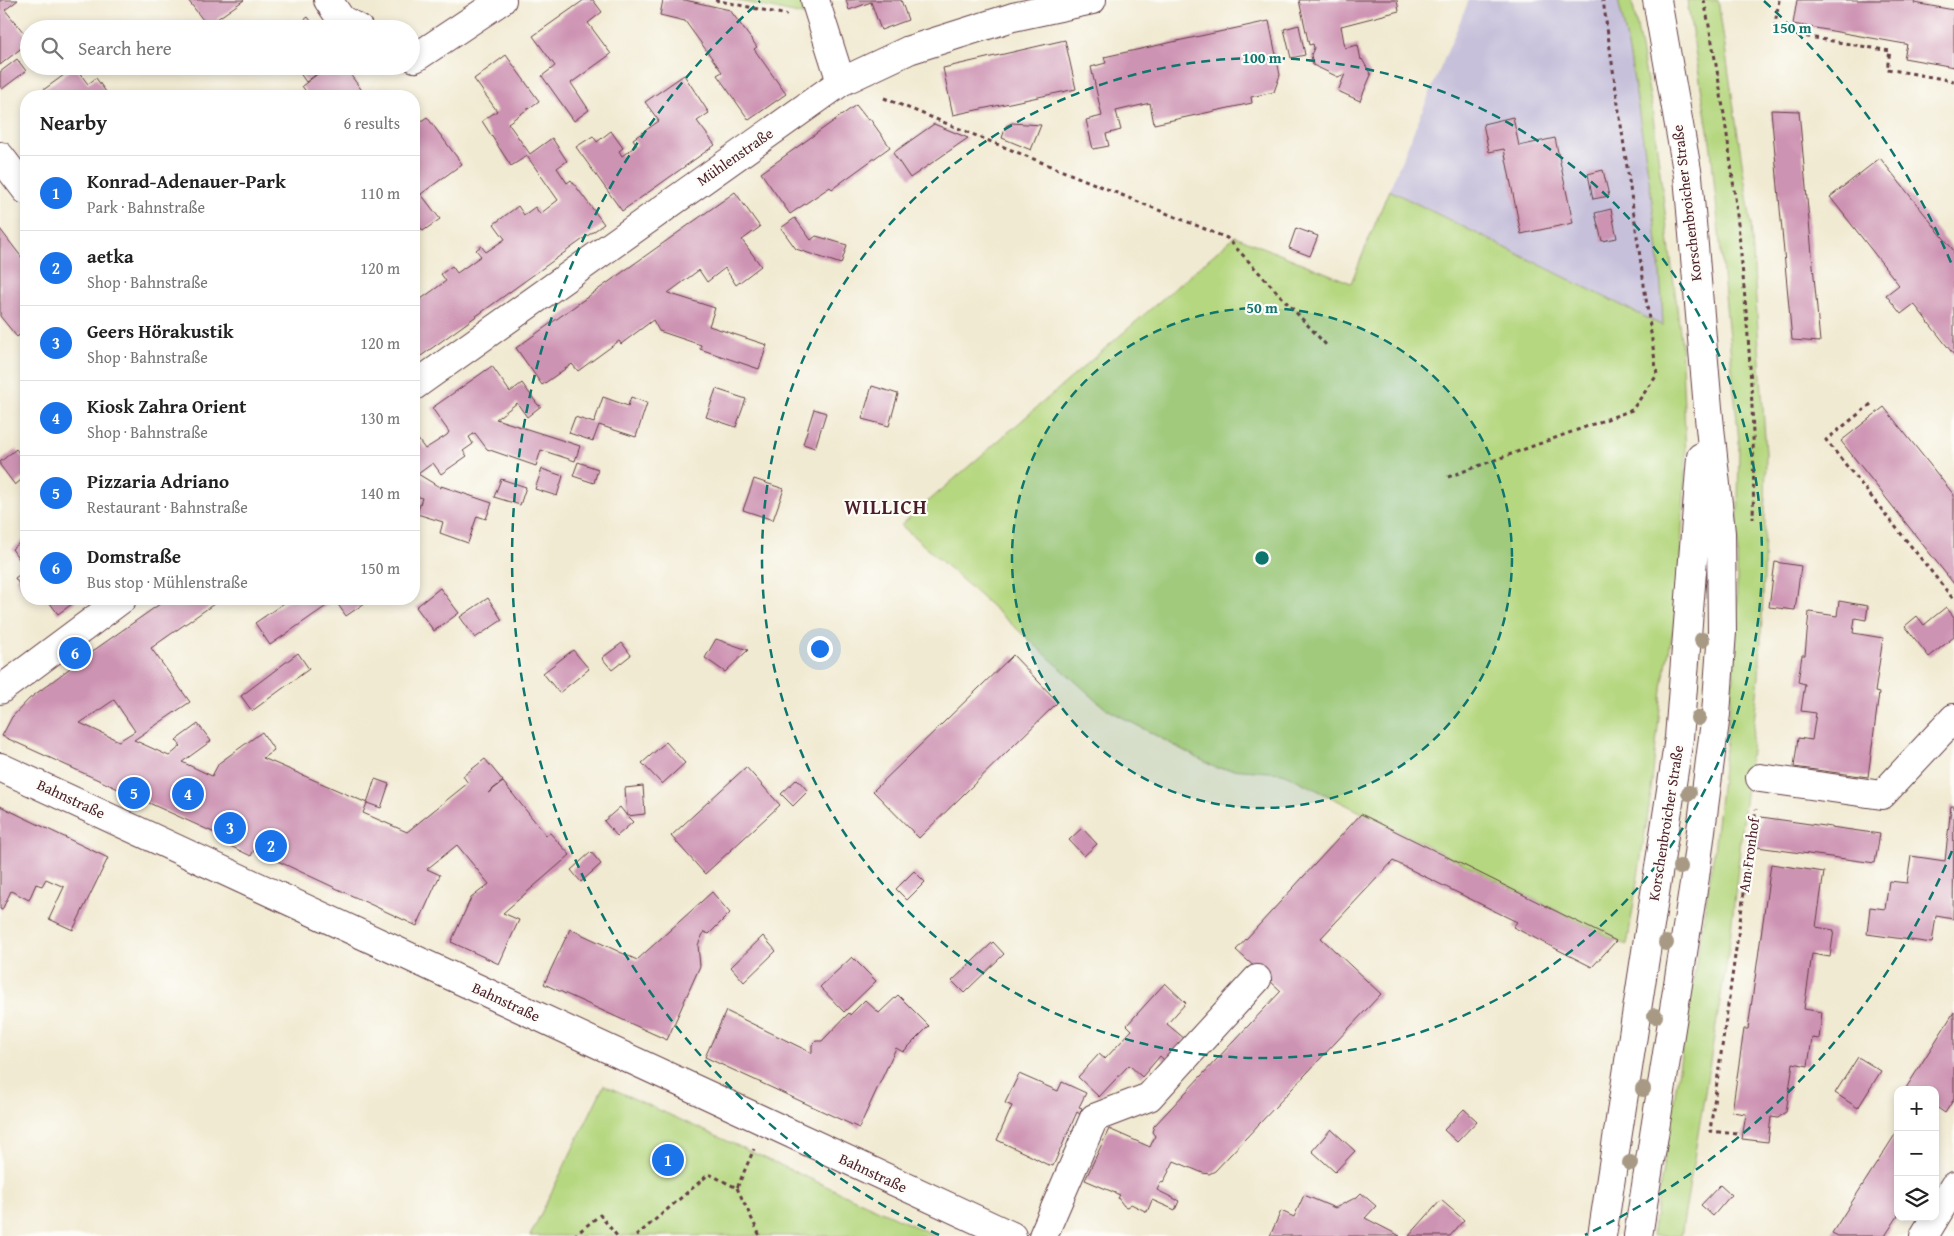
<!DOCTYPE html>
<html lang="en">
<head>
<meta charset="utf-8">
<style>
	body { margin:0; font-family:"Gentium Book Plus",serif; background:#f2f2f2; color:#222 }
	.controls { position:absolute; right:15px; bottom:15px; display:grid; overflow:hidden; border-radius:10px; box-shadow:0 2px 8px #0003 }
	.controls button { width:45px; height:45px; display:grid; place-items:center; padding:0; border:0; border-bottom:1px solid #e0e0e0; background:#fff; color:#222; font:25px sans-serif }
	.you { position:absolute; left:819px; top:648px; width:18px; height:18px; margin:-12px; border:4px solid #fff; border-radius:50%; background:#1a73e8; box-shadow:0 0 0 8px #1a73e833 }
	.badge { display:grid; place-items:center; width:32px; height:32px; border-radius:50%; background:#1a73e8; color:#fff; font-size:16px; font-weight:700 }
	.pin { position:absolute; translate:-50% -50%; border:2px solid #fff; box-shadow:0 1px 5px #0006 }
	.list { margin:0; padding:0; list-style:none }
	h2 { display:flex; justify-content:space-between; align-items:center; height:65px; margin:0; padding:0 20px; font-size:21px }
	h2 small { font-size:16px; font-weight:400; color:#767676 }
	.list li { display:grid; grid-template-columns:32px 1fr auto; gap:15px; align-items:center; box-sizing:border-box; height:75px; padding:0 20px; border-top:1px solid #e0e0e0 }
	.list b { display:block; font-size:19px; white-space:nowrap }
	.list p { margin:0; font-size:16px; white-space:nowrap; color:#767676 }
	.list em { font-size:16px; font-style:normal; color:#767676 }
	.icon { flex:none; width:28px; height:28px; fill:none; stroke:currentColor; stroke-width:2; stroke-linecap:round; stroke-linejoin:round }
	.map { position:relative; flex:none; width:1954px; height:1236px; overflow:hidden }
	.search { position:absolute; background:#fff; box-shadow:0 2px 8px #0003; left:20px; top:20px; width:400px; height:55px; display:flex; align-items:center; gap:12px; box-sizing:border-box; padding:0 18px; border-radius:28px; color:#767676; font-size:19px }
	.panel { position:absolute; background:#fff; box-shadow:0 2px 8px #0003; left:20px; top:90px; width:400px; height:515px; border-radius:20px }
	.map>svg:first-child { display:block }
	.industrial { fill:#c6c0da }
	.green { fill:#b5d77f; stroke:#807b55 }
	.building { fill:#cd93b2; fill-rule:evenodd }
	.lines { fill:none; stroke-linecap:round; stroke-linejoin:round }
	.minor-casing { stroke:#633d44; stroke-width:30 }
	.major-casing { stroke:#633d44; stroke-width:30 }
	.path { stroke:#633d44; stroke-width:3; stroke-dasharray:4 4; stroke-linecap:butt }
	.minor { stroke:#fff; stroke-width:28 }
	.major { stroke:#fff; stroke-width:28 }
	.tree { fill:#a79984 }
	.ring { fill:none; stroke:#0f766e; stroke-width:2.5; stroke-dasharray:9 6 }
	.labels { text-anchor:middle; stroke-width:4.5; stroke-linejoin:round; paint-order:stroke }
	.street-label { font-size:15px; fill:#4a1f2b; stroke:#fdfcf7 }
	.district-label { font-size:20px; font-weight:bold; letter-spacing:1px; fill:#4a1f2b; stroke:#fdfcf7 }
	.centre { fill:#0f766e; stroke:#fdfcf7; stroke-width:2.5 }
	.ring-label { font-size:15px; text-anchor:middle; font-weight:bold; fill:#0f766e; stroke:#fdfcf7; stroke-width:4.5; stroke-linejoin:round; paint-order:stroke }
</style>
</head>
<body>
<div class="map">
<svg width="1954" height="1236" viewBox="0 0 1954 1236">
	<rect width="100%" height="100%" fill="#fdfcf7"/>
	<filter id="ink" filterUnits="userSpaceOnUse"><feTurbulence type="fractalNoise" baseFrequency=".02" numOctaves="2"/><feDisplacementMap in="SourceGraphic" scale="10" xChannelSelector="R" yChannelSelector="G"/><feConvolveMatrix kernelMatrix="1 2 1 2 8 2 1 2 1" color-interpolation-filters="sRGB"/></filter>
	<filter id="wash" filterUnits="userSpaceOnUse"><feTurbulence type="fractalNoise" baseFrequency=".0096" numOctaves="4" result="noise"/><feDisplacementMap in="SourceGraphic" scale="20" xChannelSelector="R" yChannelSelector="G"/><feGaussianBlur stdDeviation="1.12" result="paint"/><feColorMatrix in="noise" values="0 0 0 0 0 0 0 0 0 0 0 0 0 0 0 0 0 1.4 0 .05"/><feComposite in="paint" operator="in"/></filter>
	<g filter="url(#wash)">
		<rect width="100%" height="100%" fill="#f1ead2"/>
		<path class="industrial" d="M1469 0H1618L1626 33 1646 156 1662 281 1663 327 1389 190Z"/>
		<path class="green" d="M735 0H802L807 16Z
			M1618 0H1632L1652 108 1681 340 1686 455 1678 607 1663 681 1650 800 1627 946 1283 773 1216 768 1105 708 901 525 1235 236 1351 283 1389 190 1663 326C1661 258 1651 189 1640 121 1634 80 1628 40 1618 0Z
			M1687 0H1718L1751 223 1766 453 1764 576 1759 677 1729 948 1681 1236H1652L1714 852 1736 647 1739 442 1711 149Z
			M604 1085 936 1236H530Z"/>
		<g id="blocks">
			<path class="building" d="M0 0H18L5 10 29 39V42L0 65Z
				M188 0H244L217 19 224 29H200L206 24Z
				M584 0H593L602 12 588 23 611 54 571 83 589 110 574 121 542 76 555 66 533 36Z
				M663 0H685L730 10 757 47 754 49 786 94 749 120 717 75 722 72 685 21 660 15Z
				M846 0H901L908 20 881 30 871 2 849 10Z
				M1299 0H1397L1399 11 1341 26 1345 48 1358 45 1361 60 1362 59 1371 75 1360 101 1338 91 1345 74 1338 77 1313 65 1311 55 1314 48 1313 44 1309 45Z
				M1797 0H1915L1914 3 1954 10V67L1904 58 1907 44H1905L1793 24Z
				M308 17 317 29H292Z
				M1269 21 1280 75 1274 92 1251 97 1252 103 1154 124 1150 103 1116 111 1121 130 1106 134 1109 146 1093 149 1086 120 1102 116 1091 67 1106 63 1104 57Z
				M1299 25 1305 55 1291 58 1284 29Z
				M1065 40 1076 89 953 115 943 68Z
				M506 55 539 101 508 123 530 154 552 138 567 161 557 168 567 183 571 180 604 224 414 361V304L446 281 441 274 452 266 457 273 481 256 476 250 481 246 486 252 505 239 494 224 518 206 524 215 535 207 540 214 558 200 527 156 511 166 482 121 497 111 474 79Z
				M17 59 26 71 2 89 0 86V72Z
				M295 66H327L306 82Z
				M328 66H344L366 96H309L302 86Z
				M75 67 88 84 96 78 109 96H35Z
				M684 75 709 113 697 121 715 145 622 211 576 147 593 136 597 142 611 131 623 148 619 151 622 156 637 145 633 139 659 121 645 102Z
				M856 105 868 120 870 119 890 147 832 189 830 187 790 214 761 173Z
				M1771 110 1799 111 1820 342 1792 340Z
				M427 117 462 164 421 194 440 219 423 231 414 218V126Z
				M1513 117 1519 146 1555 138 1573 223 1521 234 1504 149 1489 152 1483 124Z
				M1012 123 1041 125 1031 150 1002 138 1006 126Z
				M934 124 968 138 910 178 893 153Z
				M1880 158 1954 251V355L1914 304 1901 314 1886 295 1899 285 1830 197Z
				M1603 170 1609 196 1593 199 1588 174Z
				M735 192 760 227 742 240 761 266 736 285 725 268 707 282 699 270 668 293 715 308 709 326 767 345 759 369 700 349 701 345 659 331 653 320 621 344 619 341 578 371 572 364 542 385 516 348Z
				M1611 209 1617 238 1602 241 1595 213Z
				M795 218 811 240 816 236 847 245 841 264 796 249 781 228Z
				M1296 228 1318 236 1310 256 1289 248Z
				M0 229 26 263V344L19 335 17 337 0 316Z
				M492 366 510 392 522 383 538 405 541 406 527 417 517 403 496 419 580 446 575 461 541 450 536 466 487 449 475 433 469 437 473 444 463 451 467 456 441 474 433 463 418 474 441 488V486L492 503 486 519 477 516 468 543 440 533 443 522 417 514 422 498 414 495V434L425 449 447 435 449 432 432 408Z
				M872 386 898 394 889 426 862 419Z
				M716 389 746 399 736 427 706 417Z
				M603 397 628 406 631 397 647 403 636 437 599 425 593 441 569 433 575 417 594 423Z
				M1884 407 1954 495V584L1841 441Z
				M814 409 826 413 815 448 803 444Z
				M16 449 26 462V476L15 485 0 465V462Z
				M578 462 598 469 594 483 573 476Z
				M542 469 563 476 557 496 535 489Z
				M501 479 526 487 520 505 494 497Z
				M754 479 784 489 773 520 743 510Z
				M26 538V569L12 549Z
				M1775 562 1801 566 1795 610 1769 607Z
				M26 570V595L15 578Z
				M440 588 459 613 434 631 416 607Z
				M488 598 502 620 475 638 460 617Z
				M47 599H79L58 614Z
				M167 599H221L151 648 190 702 134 740 169 756 181 746 176 740 198 724 211 741 182 762 212 776 219 763 262 732 274 750 263 758 367 803 363 813 407 832 468 783 463 776 485 759 503 781 488 793 503 782 546 835 550 833 570 855 503 913 519 920 499 964 451 942 471 898 489 884 457 845 427 869 440 875 417 926 254 850 251 856 226 844 228 839 2 736 12 717 29 699 90 653ZM114 700 135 731 119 741 80 723Z
				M290 599H371L346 616 335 600 270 645 255 623Z
				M1839 601 1868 606 1866 620 1855 618 1853 633 1883 638 1875 692 1879 693 1868 777 1794 767 1798 738 1812 740 1816 713 1801 711 1805 684 1798 682 1802 655H1805L1809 612 1837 616Z
				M1946 607 1954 617V637L1929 657 1905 626 1917 616 1924 625Z
				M716 639 748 650 725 672 705 658Z
				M622 643 631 655 612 670 602 658Z
				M573 650 589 669 559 693 543 673Z
				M298 653 309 669 252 711 241 696Z
				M1013 655 1058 702 919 838 873 791Z
				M666 742 685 763 662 784 642 763Z
				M746 767 780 805 705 874 671 836Z
				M375 779 389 784 381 808 367 803Z
				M797 779 808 791 793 806 781 794Z
				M643 786 645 814 627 816 633 822 617 836 604 821 620 807 627 816 625 788Z
				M0 806 108 858 73 930 49 919 64 887 46 879 42 886 36 884 29 900 11 891 2 910 0 909Z
				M1951 806H1954L1953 919 1936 916 1932 943 1867 934 1870 907 1885 909 1889 881 1907 883 1911 856 1945 861Z
				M1361 814 1616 941 1592 967 1513 927 1517 922 1393 861 1321 938 1381 994 1215 1171 1209 1174 1203 1173 1174 1161 1163 1183 1161 1182 1157 1190 1179 1201 1175 1210 1152 1200 1147 1212 1131 1204 1127 1207 1124 1206 1118 1198 1120 1195 1085 1180 1109 1129 1150 1147 1155 1136 1152 1132 1154 1126 1281 991 1236 950Z
				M1761 817 1880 834 1875 863 1757 847Z
				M1082 828 1097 844 1084 856 1069 840Z
				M591 852 601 864 581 882 571 870Z
				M1771 864 1824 872 1816 927 1834 930 1830 957 1812 954 1808 982 1804 1009 1822 1012 1819 1039 1812 1038 1808 1066 1793 1063 1786 1112 1778 1118 1771 1117 1768 1142 1742 1139 1746 1114 1732 1112 1744 1029H1748Z
				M914 871 925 882 907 900 896 889Z
				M712 892 730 913 709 934 704 932 698 945 700 966 667 1040 544 984 570 929 637 960Z
				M763 936 776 951 744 982 731 967Z
				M993 942 1004 954 964 993 952 981Z
				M852 957 876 981 844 1012 820 987Z
				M1165 983 1186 1003 1167 1024 1185 1039 1165 1061 1160 1056 1142 1077 1129 1065 1099 1097 1078 1077 1099 1054 1105 1059 1132 1030 1127 1025Z
				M898 995 929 1026 903 1052 896 1048 859 1128 705 1057 726 1011 812 1053V1045L816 1041H822L849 1013 850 1015 865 1000 879 1013Z
				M1954 1012V1099L1945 1113 1935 1106V1090H1909L1906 1088Z
				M1858 1057 1881 1071 1858 1108 1835 1093Z
				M1019 1074 1058 1091 1062 1082 1086 1093 1079 1107 1082 1108 1080 1114 1077 1112 1053 1166 1046 1164 1029 1155 997 1140 1012 1106 1005 1103Z
				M1464 1109 1477 1121 1457 1142 1444 1130Z
				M1331 1129 1355 1151 1335 1172 1312 1151Z
				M1898 1130V1216L1885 1236H1838L1832 1233Z
				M1720 1185 1731 1195 1713 1216 1701 1205Z
				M1361 1193 1376 1206 1365 1218 1400 1236H1270L1281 1211 1294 1217 1304 1195 1335 1208 1357 1197Z
				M1441 1200 1464 1220 1450 1236H1409Z"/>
		</g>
	</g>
	<g filter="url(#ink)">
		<use href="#blocks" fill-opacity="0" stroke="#633d44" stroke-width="1"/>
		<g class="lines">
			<g class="minor-casing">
				<path id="minor" d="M328 0 341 19 359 29
					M815 0 841 82
					M411 56 415 58 502 0
					M0 156 26 190
					M414 386 841 82 909 50 1013 17 1092 0
					M0 690 122 599
					M0 767 1012 1236
					M1760 778 1882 795 1954 718
					M1043 1236 1094 1118 1149 1097 1257 979
					M1924 1236 1954 1186"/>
			</g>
			<g class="major-casing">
				<path id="major" d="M1602 1236 1679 738 1701 457
					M1638 1236 1695 877 1716 714 1722 632 1721 533 1708 408 1688 176 1657 0"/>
			</g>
			<path class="path" d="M715 0 787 15
				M1704 0C1723 95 1736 191 1744 288 1751 365 1755 442 1753 519
				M1779 0 1774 31 1890 51 1887 69 1954 81
				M884 98 1227 238 1328 347
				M1871 404 1826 440 1954 600
				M1448 477 1632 410 1657 375 1603 0
				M1737 1134 1710 1131 1756 809
				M737 1188 760 1236
				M574 1236 600 1215 617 1236
				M636 1236 709 1174 737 1188 754 1149"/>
			<use href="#minor" class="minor"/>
			<use href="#major" class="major"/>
		</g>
		<g class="tree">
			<circle cx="1702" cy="640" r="8"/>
			<circle cx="1698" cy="718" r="8"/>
			<circle cx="1689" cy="793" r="8"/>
			<circle cx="1680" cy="867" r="8"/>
			<circle cx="1666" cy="943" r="8"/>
			<circle cx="1655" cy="1016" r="8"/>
			<circle cx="1643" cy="1089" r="8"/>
			<circle cx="1630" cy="1163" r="8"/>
		</g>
	</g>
	<circle cx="1262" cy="558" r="250" fill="#0f766e" fill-opacity=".12"/>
	<g class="ring">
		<circle cx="1262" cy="558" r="250"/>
		<circle cx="1262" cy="558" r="500"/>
		<path d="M1952 851A750 750 0 0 1 1585 1235M939 1235A750 750 0 0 1 760 1M1764 1A750 750 0 0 1 1952 265"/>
	</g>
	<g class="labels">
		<g class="street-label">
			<text transform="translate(735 157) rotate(-35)" y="5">Mühlenstraße</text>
			<text transform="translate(1687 203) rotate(-97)" y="5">Korschenbroicher Straße</text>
			<text transform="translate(71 799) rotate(25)" y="5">Bahnstraße</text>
			<text transform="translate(1666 823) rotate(-81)" y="5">Korschenbroicher Straße</text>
			<text transform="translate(1749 855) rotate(-82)" y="5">Am Fronhof</text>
			<text transform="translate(506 1002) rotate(25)" y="5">Bahnstraße</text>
			<text transform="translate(873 1173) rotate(25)" y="5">Bahnstraße</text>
		</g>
		<g class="district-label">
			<text x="886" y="514">WILLICH</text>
		</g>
	</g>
	<circle cx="1262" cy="558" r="8" class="centre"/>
	<g class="ring-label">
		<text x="1792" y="33">150 m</text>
		<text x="1262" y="63">100 m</text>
		<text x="1262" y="313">50 m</text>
	</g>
</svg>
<div class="controls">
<button>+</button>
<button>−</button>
<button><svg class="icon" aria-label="layers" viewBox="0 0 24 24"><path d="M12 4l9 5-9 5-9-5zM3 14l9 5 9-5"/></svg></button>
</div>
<div class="you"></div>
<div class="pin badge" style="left:668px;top:1160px">1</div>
<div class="pin badge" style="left:271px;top:846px">2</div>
<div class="pin badge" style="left:230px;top:828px">3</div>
<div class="pin badge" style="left:188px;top:794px">4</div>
<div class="pin badge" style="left:134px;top:793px">5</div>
<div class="pin badge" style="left:75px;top:653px">6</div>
<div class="search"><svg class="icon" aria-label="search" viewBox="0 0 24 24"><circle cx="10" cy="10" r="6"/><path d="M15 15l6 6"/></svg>Search here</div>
<section class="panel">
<h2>Nearby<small>6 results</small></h2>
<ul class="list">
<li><span class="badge">1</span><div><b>Konrad-Adenauer-Park</b><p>Park · Bahnstraße</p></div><em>110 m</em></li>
<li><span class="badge">2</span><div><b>aetka</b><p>Shop · Bahnstraße</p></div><em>120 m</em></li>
<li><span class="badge">3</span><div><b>Geers Hörakustik</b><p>Shop · Bahnstraße</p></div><em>120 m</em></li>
<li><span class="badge">4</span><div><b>Kiosk Zahra Orient</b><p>Shop · Bahnstraße</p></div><em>130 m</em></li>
<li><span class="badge">5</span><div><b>Pizzaria Adriano</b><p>Restaurant · Bahnstraße</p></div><em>140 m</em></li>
<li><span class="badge">6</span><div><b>Domstraße</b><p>Bus stop · Mühlenstraße</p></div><em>150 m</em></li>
</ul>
</section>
</div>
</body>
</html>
